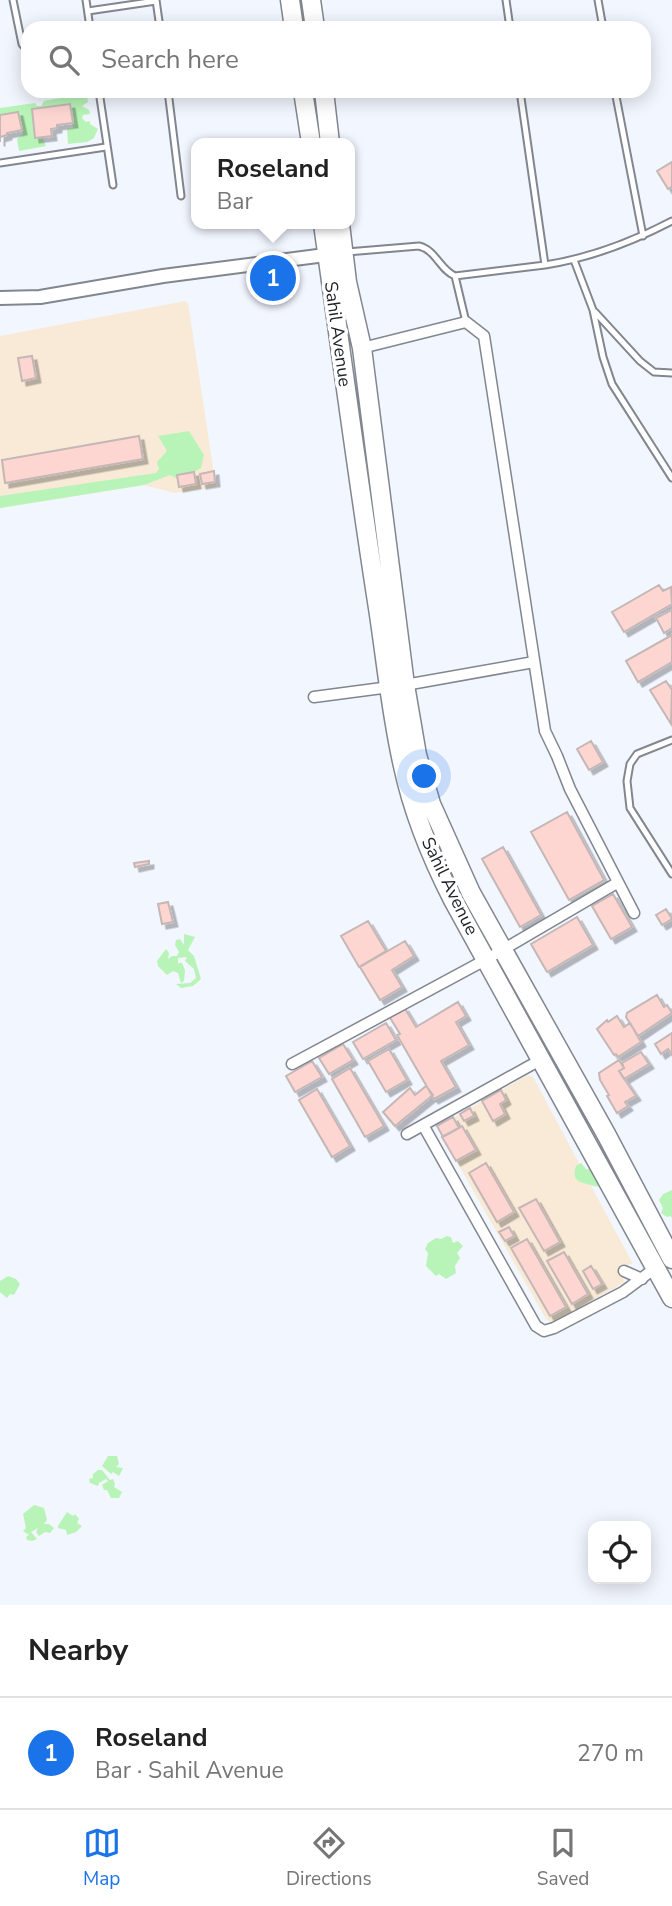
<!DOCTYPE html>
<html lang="en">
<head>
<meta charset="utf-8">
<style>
	body { margin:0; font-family:"Nunito Sans",sans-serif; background:#f2f2f2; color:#222 }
	.controls { position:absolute; right:21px; bottom:21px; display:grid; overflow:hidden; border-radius:14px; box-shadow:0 4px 18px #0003 }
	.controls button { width:63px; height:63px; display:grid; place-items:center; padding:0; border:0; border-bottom:2px solid #e0e0e0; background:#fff; color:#222; font:35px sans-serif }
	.you { position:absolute; left:425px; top:777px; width:24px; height:24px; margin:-18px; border:5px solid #fff; border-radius:50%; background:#1a73e8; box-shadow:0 0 0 10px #1a73e833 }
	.badge { display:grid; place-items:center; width:46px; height:46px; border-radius:50%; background:#1a73e8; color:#fff; font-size:23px; font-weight:700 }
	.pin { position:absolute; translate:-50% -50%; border:4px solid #fff; box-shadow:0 2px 7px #0006 }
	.popup { position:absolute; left:191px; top:138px; width:164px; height:91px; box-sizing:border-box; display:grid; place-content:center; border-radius:14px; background:#fff; filter:drop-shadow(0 2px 5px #0005); font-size:23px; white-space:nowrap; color:#767676 }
	.popup b { font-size:26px; color:#222 }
	.popup::after { content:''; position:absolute; left:50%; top:100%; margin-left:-14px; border:14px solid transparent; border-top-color:#fff }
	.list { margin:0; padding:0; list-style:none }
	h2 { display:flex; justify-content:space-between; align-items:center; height:91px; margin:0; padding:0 28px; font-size:30px }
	h2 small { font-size:23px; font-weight:400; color:#767676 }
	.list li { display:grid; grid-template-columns:46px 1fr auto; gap:21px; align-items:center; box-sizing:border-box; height:112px; padding:0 28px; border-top:2px solid #e0e0e0 }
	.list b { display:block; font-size:26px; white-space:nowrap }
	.list p { margin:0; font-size:23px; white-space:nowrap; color:#767676 }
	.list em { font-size:23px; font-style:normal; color:#767676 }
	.icon { flex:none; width:38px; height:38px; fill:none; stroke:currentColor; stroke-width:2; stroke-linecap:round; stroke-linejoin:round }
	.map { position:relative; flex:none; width:672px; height:1605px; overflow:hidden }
	.search { position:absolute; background:#fff; box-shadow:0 4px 18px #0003; left:21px; right:21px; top:21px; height:77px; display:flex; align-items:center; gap:18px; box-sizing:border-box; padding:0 24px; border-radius:21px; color:#767676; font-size:26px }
	.sheet { height:203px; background:#fff }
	nav { display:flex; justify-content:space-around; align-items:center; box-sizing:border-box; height:98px; border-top:2px solid #e0e0e0; background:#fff; font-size:19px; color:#767676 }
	nav a { display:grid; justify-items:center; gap:4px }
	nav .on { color:#1a73e8 }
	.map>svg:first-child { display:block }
	.industrial { fill:#f8ead7 }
	.green { fill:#b8f4b8 }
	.building { fill:#fdd5d1; stroke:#c5b7b6; stroke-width:2; filter:url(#shadow) }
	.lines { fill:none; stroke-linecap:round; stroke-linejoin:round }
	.service-casing { stroke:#81868f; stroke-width:9 }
	.minor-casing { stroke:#81868f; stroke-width:13 }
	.tertiary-casing { stroke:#81868f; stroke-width:16 }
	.trunk-casing { stroke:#81868f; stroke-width:21 }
	.service { stroke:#fff; stroke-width:5 }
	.minor { stroke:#fff; stroke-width:10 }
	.tertiary { stroke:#fff; stroke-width:12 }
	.trunk { stroke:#fff; stroke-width:18 }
	.labels { text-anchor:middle; stroke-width:7; stroke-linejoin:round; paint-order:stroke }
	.street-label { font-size:18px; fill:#1e2023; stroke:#fff }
</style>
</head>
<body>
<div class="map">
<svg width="672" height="1605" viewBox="0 0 672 1605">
	<defs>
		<filter id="shadow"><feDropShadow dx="4.5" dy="4.5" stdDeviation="0" flood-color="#0004"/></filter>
	</defs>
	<rect width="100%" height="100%" fill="#f2f6ff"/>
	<path class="industrial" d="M185 301 188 303 190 316 216 487 174 493 144 485 0 508V336Z
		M528 1075 533 1077 633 1264 626 1265 622 1276 625 1282 553 1323 546 1319 437 1127Z"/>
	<path class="green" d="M73 91 78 96H87L88 102 82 106 89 110 90 114 83 115 82 118 86 122 90 121V124L98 129 94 138 87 142 68 144 67 129 73 128 70 104 32 109 35 138 42 137 46 146 19 151 17 139 23 134 18 112 0 115V108L35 103 37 106H41L44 101 61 98 62 94Z
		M189 431 204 455 201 468 194 472 177 475 178 479 170 475 144 485 0 508V496L156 473 159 469 157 462 167 451 158 436Z
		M184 934 195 937 188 950 194 956 201 979 193 986 181 988 176 984 190 983 196 978 194 969 185 961 187 957 178 958V963H182L185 970 184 981 181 983 178 973 173 971 167 975 158 966 157 961 166 949 169 953 168 959 172 956H177L179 952 175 945 176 940 180 939 184 945Z
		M581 1163 587 1170 590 1167 601 1183 598 1187C585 1182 570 1185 576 1166Z
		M672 1190V1219L671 1216 667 1217 661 1213 663 1208 659 1200 663 1194Z
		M447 1236 451 1237 453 1243 458 1241 463 1246 457 1253 460 1258 455 1266 456 1273 446 1279 439 1274 436 1276 426 1266 428 1253 425 1249 428 1243 436 1238 441 1239Z
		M8 1276 16 1279 20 1284 14 1295 10 1294 7 1298 0 1292V1281Z
		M108 1456H117L119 1464 116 1467 123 1468 119 1476 113 1472 111 1474 102 1466Z
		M98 1470H102L110 1480 113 1479 115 1484 114 1487 122 1492 119 1498H111L107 1490H104L102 1485 108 1481 106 1479 99 1483 98 1486 90 1483 89 1479 93 1478V1474Z
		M34 1505 44 1508 47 1520 44 1524H49L54 1528 50 1533 45 1532 39 1536 36 1532 38 1528 31 1532 37 1539 32 1541 27 1540 26 1537 29 1535 23 1531 26 1528 23 1514Z
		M67 1512 73 1516 75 1514 79 1519 77 1523 82 1526 76 1532 67 1535 66 1530 58 1528V1526Z"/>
	<path class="building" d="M70 104 73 123 57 125V128L51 129 52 136 35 138 32 109Z
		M18 112 22 130 7 133V135L0 137V142V115Z
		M672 162V187L668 189 657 171Z
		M32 356 36 378 22 381 18 358Z
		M139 436 143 459 5 483 2 460Z
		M214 471 215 482 202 484 200 474Z
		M194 472 196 484 179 487 177 475Z
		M659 585 663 591 671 587 672 604 624 632 612 612Z
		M672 610V628L664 633 656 618Z
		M672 635V662L638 682 626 661Z
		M666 681 672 690 671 724 650 690Z
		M591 741 603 762 589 770 577 749Z
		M567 812 604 880 569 900 531 832Z
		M503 847 541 915 520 927 482 859Z
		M149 861V864L135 867 134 863Z
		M613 894 632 927 611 939 592 906Z
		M168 902 173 922 162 924 158 904Z
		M666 909 672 919 662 925 656 915Z
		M577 917 593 945 547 972 531 944Z
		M368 921 386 951 359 967 341 936Z
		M405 941 414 956 392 970 402 987 380 1000 360 967Z
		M657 995 664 1007 667 1005 672 1013 638 1036 626 1017 627 1013Z
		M458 1002 466 1016 456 1022 469 1045 441 1061 456 1087 434 1099 397 1035 400 1034 389 1016 404 1007 416 1027Z
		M617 1016 624 1027 630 1023 641 1042 618 1057 616 1054 614 1055 597 1029 607 1020 608 1022Z
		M386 1023 396 1040 363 1059 353 1042Z
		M672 1033V1055L668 1049 661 1054 655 1044Z
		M343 1044 353 1060 329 1074 319 1058Z
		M389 1049 407 1080 386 1092 368 1061Z
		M641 1052 649 1064 624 1079 619 1071 624 1068 622 1063Z
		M619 1060 624 1068 619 1071 636 1096 625 1102 628 1106 617 1113 607 1096 609 1095 600 1080 599 1073Z
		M312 1061 322 1077 295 1092 286 1076Z
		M350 1068 384 1126 365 1137 332 1079Z
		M426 1086 433 1095 395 1126 383 1112 410 1088 415 1095Z
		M317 1089 350 1146 332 1157 299 1100Z
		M501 1090 506 1100 500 1104 505 1114 493 1121 482 1101Z
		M470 1108 474 1116 464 1121 460 1114Z
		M453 1117 459 1128 443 1137 437 1126Z
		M462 1126 476 1150 456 1161 442 1137Z
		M486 1163 514 1212 497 1222 469 1173Z
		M536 1199 560 1242 544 1251 519 1208Z
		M509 1227 514 1236 505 1241 499 1232Z
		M527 1239 566 1307 550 1316 511 1248Z
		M564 1252 588 1294 572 1304 547 1261Z
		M591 1266 602 1284 593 1289 583 1271Z"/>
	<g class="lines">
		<g class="service-casing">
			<path id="service" d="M13 0 22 44 28 51
				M86 0 90 28
				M156 0 160 28
				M506 0 510 28
				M598 0 603 28
				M88 11 156 1
				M99 91 113 185
				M168 91 181 196
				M520 91 545 265C590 258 632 242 672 221
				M615 91 643 236
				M0 163 106 147
				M347 252 419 246C436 250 440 270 455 276L545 265
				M574 260 593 310 603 357 612 384 672 478
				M455 276 466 322
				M595 312 640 361 654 372 672 373
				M672 740 637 754 630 764 627 781 630 808 672 874"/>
		</g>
		<g class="minor-casing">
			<path id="minor" d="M362 348 466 322 484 336 545 731 557 756 570 789 634 913
				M314 697 405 685 534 662
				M292 1064 487 959 617 883
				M423 1125 536 1326 544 1331 554 1328 623 1292 658 1266
				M407 1134 542 1059
				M624 1271 642 1279"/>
		</g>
		<g class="tertiary-casing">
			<path id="tertiary" d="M0 298 40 297 163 276 333 254"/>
		</g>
		<g class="trunk-casing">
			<path id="trunk" d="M290 0 294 28
				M311 0 315 28
				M303 91 311 143
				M324 91 330 143
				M323 224C341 352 358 480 378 608 386 660 391 714 403 766 413 813 431 857 453 900L672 1298
				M340 224 347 282 362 348 405 685 417 755 431 804 471 893 606 1134 672 1259"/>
		</g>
		<use href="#service" class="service"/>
		<use href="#minor" class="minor"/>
		<use href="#tertiary" class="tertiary"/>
		<use href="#trunk" class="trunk"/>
	</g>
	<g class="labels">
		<g class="street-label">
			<text transform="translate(338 334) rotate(82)" y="6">Sahil Avenue</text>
			<text transform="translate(450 886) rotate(64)" y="6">Sahil Avenue</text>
		</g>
	</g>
</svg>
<div class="controls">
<button><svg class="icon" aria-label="locate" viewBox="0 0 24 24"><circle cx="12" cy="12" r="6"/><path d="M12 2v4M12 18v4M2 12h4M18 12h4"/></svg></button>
</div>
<div class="you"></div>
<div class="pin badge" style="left:273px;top:278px">1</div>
<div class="popup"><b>Roseland</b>Bar</div>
<div class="search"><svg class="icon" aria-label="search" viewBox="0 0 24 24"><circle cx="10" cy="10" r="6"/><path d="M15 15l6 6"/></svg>Search here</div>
</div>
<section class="sheet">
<h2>Nearby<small></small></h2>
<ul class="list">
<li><span class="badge">1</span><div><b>Roseland</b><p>Bar · Sahil Avenue</p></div><em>270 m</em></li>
</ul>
</section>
<nav>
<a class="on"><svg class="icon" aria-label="map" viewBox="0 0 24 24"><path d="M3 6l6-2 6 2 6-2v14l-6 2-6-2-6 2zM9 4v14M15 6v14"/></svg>Map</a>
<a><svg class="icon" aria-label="directions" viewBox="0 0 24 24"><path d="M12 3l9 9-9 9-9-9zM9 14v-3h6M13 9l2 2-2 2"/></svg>Directions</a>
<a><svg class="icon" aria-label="saved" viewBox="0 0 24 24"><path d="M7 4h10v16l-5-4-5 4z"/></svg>Saved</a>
</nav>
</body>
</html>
